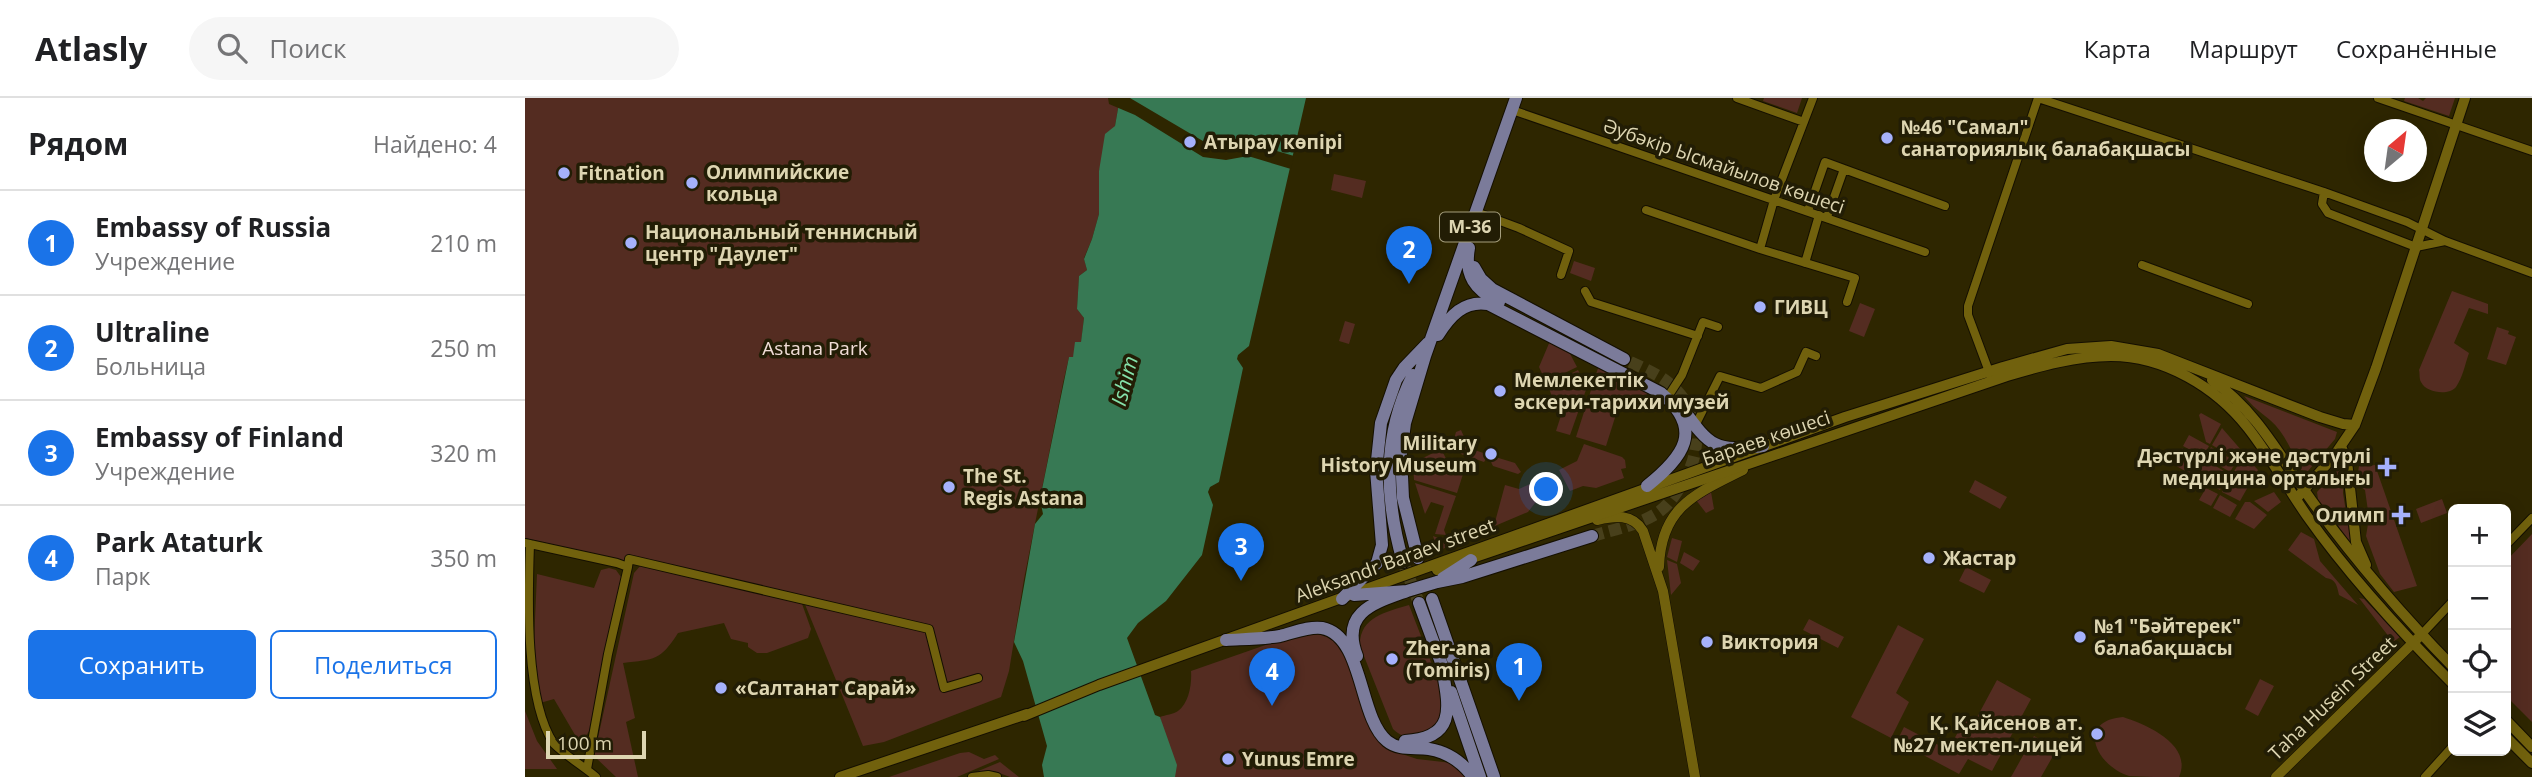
<!DOCTYPE html>
<html lang="ru">
<head>
<meta charset="utf-8">
<style>
	body { margin:0; font-family:"Open Sans",sans-serif; background:#f6f6f6; color:#202124 }
	.controls { position:absolute; right:21px; bottom:21px; display:grid; overflow:hidden; border-radius:10px; box-shadow:0 4px 18px #0003 }
	.controls button { width:63px; height:63px; display:grid; place-items:center; padding:0; border:0; border-bottom:2px solid #e0e0e0; background:#fff; color:#202124; font:35px sans-serif }
	.compass { position:absolute; left:1839px; top:21px; width:63px; height:63px; border-radius:50%; background:#fff; box-shadow:0 4px 18px #0003; rotate:29deg }
	.scale { position:absolute; left:21px; bottom:18px; width:100px; box-sizing:border-box; padding-left:7px; border:4px solid #ddd5b1; border-top:0; font-size:19px; line-height:24px; white-space:nowrap; color:#ddd5b1; -webkit-text-stroke:5px #221d05; paint-order:stroke }
	.you { position:absolute; left:1022px; top:392px; width:24px; height:24px; margin:-18px; border:5px solid #fff; border-radius:50%; background:#1a73e8; box-shadow:0 0 0 10px #1a73e833 }
	.badge { display:grid; place-items:center; width:46px; height:46px; border-radius:50%; background:#1a73e8; color:#fff; font-size:23px; font-weight:700 }
	.pin { position:absolute; translate:-50% -58px; filter:drop-shadow(0 2px 4px #0008) }
	.pin::after { content:''; position:absolute; top:37px; width:24px; height:21px; background:inherit; clip-path:polygon(0 0,100% 0,50% 100%) }
	.list { margin:0; padding:0; list-style:none }
	h2 { display:flex; justify-content:space-between; align-items:center; height:91px; margin:0; padding:0 28px; font-size:30px }
	h2 small { font-size:23px; font-weight:400; color:#757577 }
	.list li { display:grid; grid-template-columns:46px 1fr auto; gap:21px; align-items:center; box-sizing:border-box; height:105px; padding:0 28px; border-top:2px solid #e0e0e0 }
	.list b { display:block; font-size:26px; white-space:nowrap }
	.list p { margin:0; font-size:23px; white-space:nowrap; color:#757577 }
	.list em { font-size:23px; font-style:normal; color:#757577 }
	.actions { display:flex; gap:14px; padding:21px 28px }
	.actions a { flex:1; padding:16px 0; border:2px solid #1a73e8; border-radius:10px; text-align:center; font-size:24px; color:#1a73e8 }
	.actions .main { background:#1a73e8; color:#fff }
	.icon { flex:none; width:38px; height:38px; fill:none; stroke:currentColor; stroke-width:2; stroke-linecap:round; stroke-linejoin:round }
	.map { position:relative; flex:none; width:2007px; height:679px; overflow:hidden }
	header { display:flex; align-items:center; gap:42px; box-sizing:border-box; height:98px; padding:0 35px; background:#fff; border-bottom:2px solid #e0e0e0 }
	header strong { font-size:33px }
	nav { display:flex; gap:38px; margin-inline-start:auto; font-size:24px }
	.search { width:490px; height:63px; background:#f6f6f6; display:flex; align-items:center; gap:18px; box-sizing:border-box; padding:0 24px; border-radius:38px; color:#757577; font-size:26px }
	main { display:flex }
	aside { flex:1; background:#fff }
	.map>svg:first-child { display:block }
	.green { fill:#542c21 }
	.water { fill:#377954 }
	.pier { fill:#2e2600 }
	.lines { fill:none; stroke-linecap:round; stroke-linejoin:round }
	.primary-tunnel { stroke:#48401b; stroke-width:12; stroke-dasharray:12 6; stroke-linecap:butt }
	.minor-casing { stroke:#140f00; stroke-width:10 }
	.tertiary-casing { stroke:#140f00; stroke-width:11 }
	.secondary-casing { stroke:#140f00; stroke-width:12 }
	.primary-casing { stroke:#140f00; stroke-width:14 }
	.minor { stroke:#71610d; stroke-width:8 }
	.tertiary { stroke:#71610d; stroke-width:10 }
	.secondary { stroke:#71610d; stroke-width:10 }
	.primary { stroke:#7b7b9a; stroke-width:12 }
	.poi-dot { fill:#a5b1fc; stroke:#221d05; stroke-width:2.5 }
	.labels { text-anchor:middle; stroke-width:7; stroke-linejoin:round; paint-order:stroke }
	.shield { fill:#221d05; stroke:#a59e7d; stroke-width:2 }
	.shield-label { font-size:18px; font-weight:bold; fill:#ddd5b1 }
	.poi-label { font-size:19px; font-weight:bold; fill:#ddd5b1; stroke:#221d05; text-anchor:start }
	.street-label { font-size:19px; fill:#ddd5b1; stroke:#221d05 }
	.park-label { font-size:19px; fill:#f1ddd7; stroke:#221d05 }
	.water-label { font-size:21px; font-style:italic; fill:#85e3ab; stroke:#221d05 }
</style>
</head>
<body>
<header>
<strong>Atlasly</strong>
<div class="search"><svg class="icon" aria-label="search" viewBox="0 0 24 24"><circle cx="10" cy="10" r="6"/><path d="M15 15l6 6"/></svg>Поиск</div>
<nav><a>Карта</a><a>Маршрут</a><a>Сохранённые</a></nav>
</header>
<main>
<aside>
<h2>Рядом<small>Найдено: 4</small></h2>
<ul class="list">
<li><span class="badge">1</span><div><b>Embassy of Russia</b><p>Учреждение</p></div><em>210 m</em></li>
<li><span class="badge">2</span><div><b>Ultraline</b><p>Больница</p></div><em>250 m</em></li>
<li><span class="badge">3</span><div><b>Embassy of Finland</b><p>Учреждение</p></div><em>320 m</em></li>
<li><span class="badge">4</span><div><b>Park Ataturk</b><p>Парк</p></div><em>350 m</em></li>
</ul>
<div class="actions"><a class="main">Сохранить</a><a>Поделиться</a></div>
</aside>
<div class="map">
<svg width="2007" height="679" viewBox="0 0 2007 679">
	<rect width="100%" height="100%" fill="#2e2600"/>
	<path class="green" d="M0 0H586L594 5 590 28 574 73V116L567 141 559 160 562 172 554 178 552 211 559 220 556 245 548 259H544L538 285 499 481 484 573 476 599 359 644 338 648 279 504 276 503 286 531 283 540 242 555H232L223 549V545L206 541 199 525 153 535C135 563 130 561 98 565L110 620 101 624 113 679H91L69 658 109 475 116 467 0 440Z
		M1239 0H1277L1272 15 1238 3Z
		M1880 0H1893L1898 3 1901 0H1930L1924 18 1879 3Z
		M809 76 841 83 837 100 806 92Z
		M1049 163 1070 170 1066 183 1045 175Z
		M1927 193 1963 206V216L1944 210 1929 245 1944 255C1940 266 1938 279 1931 289 1924 298 1901 295 1896 284 1894 281 1895 275 1894 272Z
		M1335 205 1350 211 1339 239 1324 233Z
		M820 223 830 226 824 246 814 243Z
		M1972 229 1984 233 1983 236 1991 239 1981 267 1962 261Z
		M1025 243 1043 252 1052 269 1021 284 1014 269Z
		M1074 267 1123 293 1115 314 1094 307 1081 348 1051 339Z
		M1053 272 1062 289 1045 337 1031 333 1041 302 1027 299 1023 287Z
		M1719 298 1812 334 1810 341 1783 373 1774 372C1768 354 1759 334 1745 322 1735 314 1727 308 1719 298Z
		M1676 315 1696 326 1685 346 1681 344 1674 317Z
		M1697 330 1717 353 1712 362 1687 347Z
		M936 332 944 350 964 357 959 364 936 356 929 341 931 334Z
		M1664 337 1684 348 1678 359 1658 348Z
		M1059 346 1097 359 1100 362 1101 370 1096 371 1099 380 1071 390 1058 388 1045 393 1034 372 1052 363Z
		M1686 349 1711 364 1705 374 1680 359Z
		M1657 350 1676 360 1667 377 1648 366Z
		M916 351 925 368 939 373 932 395 889 382 888 365Z
		M1719 357 1733 372 1726 384 1708 375Z
		M1836 357H1839L1840 368 1850 367 1892 488 1869 494 1855 476 1841 438 1844 420 1840 392 1836 389 1833 374Z
		M967 358 990 365 996 374 993 376 968 368 965 362Z
		M1679 361 1704 376 1695 392 1669 378Z
		M1819 365 1818 395 1826 445 1793 401 1792 394Z
		M1707 377 1724 387 1715 403 1697 394Z
		M1014 382 1023 401 1010 405 1003 414 958 433 959 427 970 424 980 387 994 391Z
		M1450 382 1482 399 1475 411 1444 394Z
		M890 385 931 398 919 432 921 437 910 436 919 408 906 404 900 416Z
		M1681 390 1693 396 1686 408 1674 402Z
		M1186 394 1189 411 1181 415 1171 402Z
		M1749 394 1756 404 1743 414 1729 403Z
		M1695 397 1712 407 1705 419 1688 410Z
		M1917 401 1922 415 1896 425 1891 411Z
		M1720 404H1725L1742 417 1729 431 1710 421Z
		M955 428 954 435 913 453 908 438 916 441Z
		M1776 434 1789 441 1795 463 1833 507 1814 497C1812 488 1811 481 1801 480L1763 452Z
		M2007 436V624L1981 598V463Z
		M1147 440 1157 443 1152 464 1142 459Z
		M1159 454 1175 463 1168 473 1155 465Z
		M1142 462 1152 466 1156 485 1146 497Z
		M1441 469 1466 482 1459 495 1434 483Z
		M84 470 91 472 96 479 66 630 59 641 53 642 29 601 15 605 8 567 12 476 69 490 76 472Z
		M1834 500 1839 501 1875 539 1868 544Z
		M884 507 921 603 917 630C898 637 885 647 868 631L835 548C834 519 861 514 884 507Z
		M1284 521 1319 539 1313 550 1278 532Z
		M1373 527 1399 541 1371 595 1384 604 1366 640 1326 619Z
		M794 532 816 544 857 646 874 655 892 661 927 665 943 679H650L635 619C640 617 649 616 653 613 664 605 667 586 666 573L778 534Z
		M1735 581 1749 588 1733 618 1720 611Z
		M1472 582 1506 601 1467 673 1443 661 1434 676 1372 643 1379 629 1423 652 1442 618 1450 623Z
		M0 613 12 643 32 671H0Z
		M1598 619C1623 627 1668 647 1654 679 1639 679 1618 679 1604 678 1570 667 1551 623 1598 619Z
		M1509 638 1532 651 1516 679H1486Z
		M444 654 459 661 470 657 474 661 432 679H364L435 655Z
		M475 664 494 679H485L469 673 451 674Z"/>
	<path class="water" d="M586 0H781L724 248 713 257 712 261 718 270 694 384 685 389 683 394 688 407 677 457 641 503 613 525 602 540 630 617 635 619 652 667 650 679H519L517 667 522 648 498 563 489 544 510 426 518 416 515 401 544 259H548L550 244H556L559 220 552 211 554 178 562 172 559 161 567 141 574 116V73L580 36 590 28 594 5Z"/>
	<path class="pier" d="M583 0H605L683 46 701 49 724 45 769 58 766 71 723 58 701 62 678 59 610 17 584 6Z"/>
	<g class="lines">
		<path class="primary-tunnel" d="M1067 438C1087 432 1110 428 1129 417 1145 408 1154 391 1163 375 1180 341 1170 302 1137 280 1125 273 1112 267 1099 261
			M878 464 894 505"/>
		<g class="minor-casing">
			<path id="minor" d="M1212 0 1279 24
				M1513 0 1799 94 1882 124 1920 143 2007 175
				M1853 0 2007 53
				M987 12 1400 154
				M1319 71 1420 108
				M1799 94 1797 106 1803 115 1891 149 1920 143
				M1121 112 1235 151 1330 180 1322 204
				M1283 113 1300 64 1319 71 1302 119
				M951 114 994 130 1044 153 1036 177
				M1235 151 1249 102 1288 0
				M1280 165 1294 117
				M1617 167 1723 206
				M1060 193 1066 204 1173 238
				M1466 279 1443 217V208L1513 0
				M1142 300 1157 277 1178 224 1193 229
				M1170 328 1195 278 1236 290 1272 274 1281 254 1291 258
				M0 445 92 465 103 469 104 461 404 531 419 590 453 580
				M5 446C3 502 0 603 29 646 41 658 58 668 71 679
				M1981 447 2007 420
				M1896 537 1928 503
				M62 671 83 556 103 469
				M447 679 463 677 472 679
				M1900 679 1928 648"/>
		</g>
		<g class="tertiary-casing">
			<path id="tertiary" d="M1072 422C1090 418 1107 415 1118 433L1138 493 1170 679
				M1134 469C1136 409 1170 396 1218 372
				M1751 679 1893 540"/>
		</g>
		<g class="secondary-casing">
			<path id="secondary" d="M1687 282C1734 314 1759 366 1792 410 1834 467 1879 519 1928 569
				M1816 348 1822 363 1831 444 1841 467
				M1771 401 1809 358 1830 327 1851 270 1940 0
				M912 472 1482 278C1515 268 1551 258 1586 258 1639 258 1691 289 1723 330 1745 358 1762 389 1782 418 1825 479 1876 534 1928 586
				M499 618 574 587 1320 319 1478 269 1542 251 1586 248 1633 256 1795 319 1818 326 1830 327
				M1981 622 2007 649
				M1981 639 2007 665
				M315 679 502 616"/>
		</g>
		<g class="primary-casing">
			<path id="primary" d="M944 150C939 177 950 192 974 204
				M949 169 956 181 967 191 1099 261
				M913 237C925 218 939 202 963 206L1136 295C1180 332 1158 359 1122 388
				M1158 311C1185 349 1190 354 1238 348
				M893 460 878 400 876 356 880 325 900 258 991 0
				M878 464C860 401 857 338 888 277
				M918 480 946 462
				M829 497 882 493 912 484 937 479 1067 438
				M817 501 852 465 857 447 851 372 856 325 871 282 879 270 903 245
				M907 501 969 679
				M894 505 918 570
				M701 542C719 541 737 541 755 538 768 535 784 528 797 530 839 538 833 619 862 643 874 653 889 649 904 651 922 654 937 664 948 679
				M832 558C815 514 849 505 882 493
				M926 594 955 679
				M880 643C935 640 923 605 916 564"/>
		</g>
		<use href="#minor" class="minor"/>
		<use href="#tertiary" class="tertiary"/>
		<use href="#secondary" class="secondary"/>
		<use href="#primary" class="primary"/>
	</g>
	<g class="poi-dot">
		<circle cx="1362" cy="40" r="7"/>
		<circle cx="665" cy="44" r="7"/>
		<circle cx="39" cy="75" r="7"/>
		<circle cx="167" cy="85" r="7"/>
		<circle cx="106" cy="145" r="7"/>
		<circle cx="1235" cy="209" r="7"/>
		<circle cx="975" cy="293" r="7"/>
		<circle cx="966" cy="356" r="7"/>
		<path d="M1858.5 358.5h7v7h7v7h-7v7h-7v-7h-7v-7h7z"/>
		<circle cx="424" cy="389" r="7"/>
		<path d="M1872.5 406.5h7v7h7v7h-7v7h-7v-7h-7v-7h7z"/>
		<circle cx="1404" cy="460" r="7"/>
		<circle cx="1555" cy="539" r="7"/>
		<circle cx="1182" cy="544" r="7"/>
		<circle cx="867" cy="561" r="7"/>
		<circle cx="196" cy="590" r="7"/>
		<circle cx="1572" cy="636" r="7"/>
		<circle cx="703" cy="661" r="7"/>
	</g>
	<g class="labels">
		<rect class="shield" x="915" y="114.5" width="60" height="29" rx="5"/>
		<g class="shield-label">
			<text x="945" y="135">M-36</text>
		</g>
		<g class="poi-label">
			<text x="1376" y="36">№46 "Самал"<tspan x="1376" dy="22">санаториялық балабақшасы</tspan></text>
			<text x="679" y="51">Атырау көпірі</text>
			<text x="181" y="81">Олимпийские<tspan x="181" dy="22">кольца</tspan></text>
			<text x="53" y="82">Fitnation</text>
			<text x="120" y="141">Национальный теннисный<tspan x="120" dy="22">центр "Даулет"</tspan></text>
			<text x="1249" y="216">ГИВЦ</text>
			<text x="989" y="289">Мемлекеттік<tspan x="989" dy="22">әскери-тарихи музей</tspan></text>
			<text x="952" y="352" text-anchor="end">Military<tspan x="952" dy="22">History Museum</tspan></text>
			<text x="1846" y="365" text-anchor="end">Дәстүрлі және дәстүрлі<tspan x="1846" dy="22">медицина орталығы</tspan></text>
			<text x="438" y="385">The St.<tspan x="438" dy="22">Regis Astana</tspan></text>
			<text x="1860" y="424" text-anchor="end">Олимп</text>
			<text x="1418" y="467">Жастар</text>
			<text x="1569" y="535">№1 "Бәйтерек"<tspan x="1569" dy="22">балабақшасы</tspan></text>
			<text x="1196" y="551">Виктория</text>
			<text x="881" y="557">Zher-ana<tspan x="881" dy="22">(Tomiris)</tspan></text>
			<text x="210" y="597">«Салтанат Сарай»</text>
			<text x="1558" y="632" text-anchor="end">Қ. Қайсенов ат.<tspan x="1558" dy="22">№27 мектеп-лицей</tspan></text>
			<text x="717" y="668">Yunus Emre</text>
		</g>
		<g class="street-label">
			<text transform="translate(1199 68) rotate(19)" y="7">Әубәкір Ысмайылов көшесі</text>
			<text transform="translate(1241 340) rotate(-19)" y="7">Бараев көшесі</text>
			<text transform="translate(870 462) rotate(-20)" y="7">Aleksandr Baraev street</text>
			<text transform="translate(1807 600) rotate(-44)" y="7">Taha Husein Street</text>
		</g>
		<g class="park-label">
			<text x="290" y="257">Astana Park</text>
		</g>
		<g class="water-label">
			<text transform="translate(600 283) rotate(-75)" y="7">Ishim</text>
		</g>
	</g>
</svg>
<div class="controls">
<button>+</button>
<button>−</button>
<button><svg class="icon" aria-label="locate" viewBox="0 0 24 24"><circle cx="12" cy="12" r="6"/><path d="M12 2v4M12 18v4M2 12h4M18 12h4"/></svg></button>
<button><svg class="icon" aria-label="layers" viewBox="0 0 24 24"><path d="M12 4l9 5-9 5-9-5zM3 14l9 5 9-5"/></svg></button>
</div>
<svg class="compass" viewBox="-18 -18 36 36"><path d="M0-13l5 13h-10z" fill="#e53935"/><path d="M0 13l5-13h-10z" fill="#757577"/></svg>
<div class="scale">100 m</div>
<div class="you"></div>
<div class="pin badge" style="left:994px;top:603px">1</div>
<div class="pin badge" style="left:884px;top:186px">2</div>
<div class="pin badge" style="left:716px;top:483px">3</div>
<div class="pin badge" style="left:747px;top:608px">4</div>
</div>
</main>
</body>
</html>
